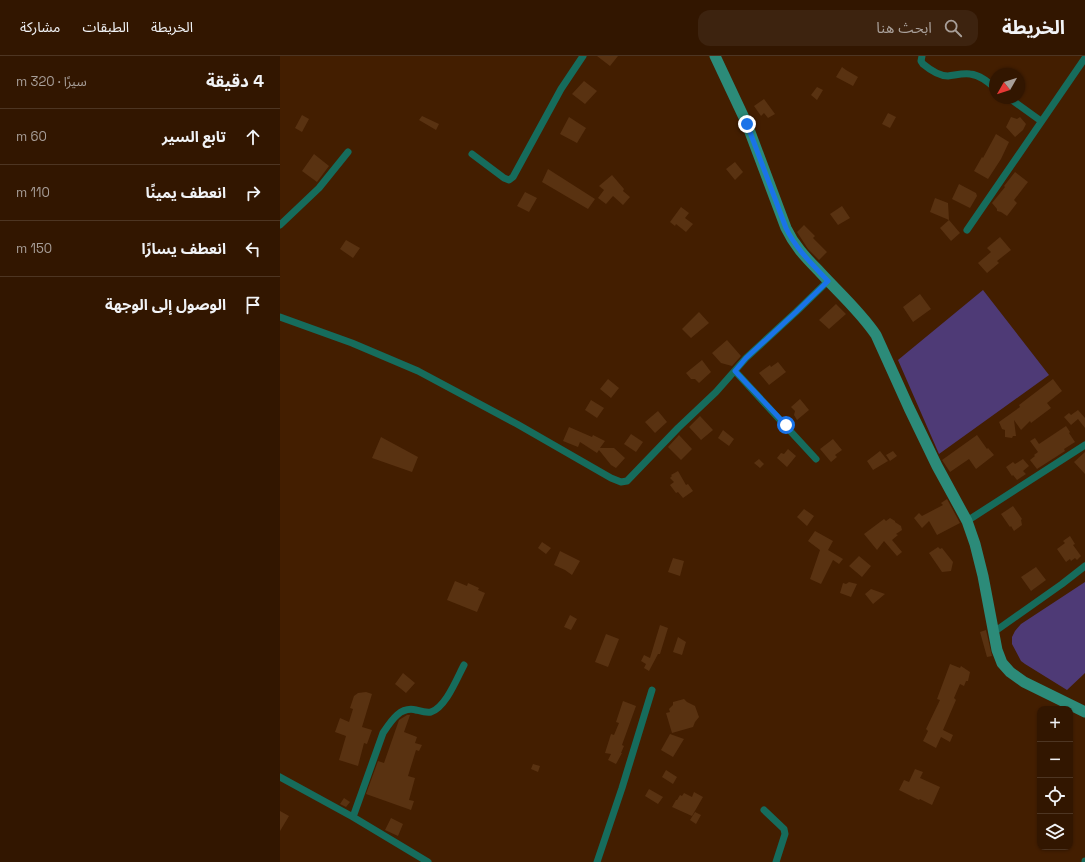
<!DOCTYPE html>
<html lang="ar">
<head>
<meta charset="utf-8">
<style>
	body { margin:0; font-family:"Space Grotesk","Noto Sans Arabic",sans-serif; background:#3d230f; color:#f1f3f6; direction:rtl }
	.controls { position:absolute; right:12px; bottom:12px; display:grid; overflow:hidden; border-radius:8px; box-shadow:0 1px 3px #0004 }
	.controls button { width:36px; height:36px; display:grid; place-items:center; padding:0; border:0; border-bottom:1px solid #4d3522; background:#321600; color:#f1f3f6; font:20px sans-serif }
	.compass { position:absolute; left:709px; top:12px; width:36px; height:36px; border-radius:50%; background:#321600; box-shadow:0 1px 3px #0004; rotate:231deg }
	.stop { position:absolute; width:12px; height:12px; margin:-9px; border:3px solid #1a73e8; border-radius:50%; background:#fff }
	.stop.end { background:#1a73e8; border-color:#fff; box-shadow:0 1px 4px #0008 }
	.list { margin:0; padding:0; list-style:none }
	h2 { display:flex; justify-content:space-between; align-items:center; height:52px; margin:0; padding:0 16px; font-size:17px }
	h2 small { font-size:13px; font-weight:400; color:#a89f99 }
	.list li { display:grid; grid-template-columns:26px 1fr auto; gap:12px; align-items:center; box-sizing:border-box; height:56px; padding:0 16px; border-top:1px solid #4d3522 }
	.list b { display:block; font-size:15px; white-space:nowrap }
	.list em { font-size:13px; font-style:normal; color:#a89f99 }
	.icon { flex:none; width:22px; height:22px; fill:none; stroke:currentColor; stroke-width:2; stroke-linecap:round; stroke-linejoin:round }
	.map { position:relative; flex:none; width:805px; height:806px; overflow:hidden; direction:ltr }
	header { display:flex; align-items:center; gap:24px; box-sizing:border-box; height:56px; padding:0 20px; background:#321600; border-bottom:1px solid #4d3522 }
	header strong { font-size:19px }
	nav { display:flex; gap:22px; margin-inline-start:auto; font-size:14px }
	.search { width:280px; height:36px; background:#3d230f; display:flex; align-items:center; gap:10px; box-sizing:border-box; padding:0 14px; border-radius:12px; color:#a89f99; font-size:15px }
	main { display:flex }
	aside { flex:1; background:#321600 }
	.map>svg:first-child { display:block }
	.green { fill:#4e3a76 }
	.building { fill:#593211 }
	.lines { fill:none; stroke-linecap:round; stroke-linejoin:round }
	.street { stroke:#166c5c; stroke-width:7 }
	.secondary { stroke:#2c8b79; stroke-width:11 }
	.route { stroke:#1a73e8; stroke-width:5 }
</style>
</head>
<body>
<header>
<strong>الخريطة</strong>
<div class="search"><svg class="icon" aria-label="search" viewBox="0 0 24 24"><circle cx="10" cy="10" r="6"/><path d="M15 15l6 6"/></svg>ابحث هنا</div>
<nav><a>الخريطة</a><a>الطبقات</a><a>مشاركة</a></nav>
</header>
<main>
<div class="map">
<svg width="805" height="806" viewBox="0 0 805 806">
	<rect width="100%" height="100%" fill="#431e00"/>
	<path class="green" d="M703 234 769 319 659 398 618 304Z
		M805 526V617L787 634 745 608 741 605 732 588V581L735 575 741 568Z"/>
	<path class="building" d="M317 0H338L330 10Z
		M562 11 566 14 578 21 573 30 556 21Z
		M304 25 317 35 305 48 292 38Z
		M537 31 543 34 537 44 531 39Z
		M484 43 495 58 488 62 484 57 481 60 474 50Z
		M608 57 616 61 610 72 602 68Z
		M22 59 29 63 22 76 15 72Z
		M142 60 159 68 156 74 139 64Z
		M289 61 306 72 297 87 280 78Z
		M731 61 737 63 740 61 746 68 743 74 735 81 726 71Z
		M716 78 729 86 721 103 708 123 694 115 702 101 703 102Z
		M34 98 49 110 37 126 22 115Z
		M455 106 463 116 455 124 446 113Z
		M268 113 315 143 308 153 262 126Z
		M735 116 748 126 734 144 737 147 727 160 721 156 717 155V153L712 147 725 131 724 130Z
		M332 119 344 133 343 135 350 141 343 149 333 140 326 148 318 142 324 134 319 130Z
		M679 128 696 137 697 140 690 152 672 143Z
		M245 136 257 142 249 156 237 150Z
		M655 142 668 147 669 164 650 156Z
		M562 150 570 162 558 169 550 158Z
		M401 151 409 157 405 162 413 168 406 176 396 168 395 170 390 166Z
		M669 164 680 177 671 185 660 172Z
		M524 169 535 180 533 182 547 196 539 204 528 193 517 176Z
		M720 181 731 194 717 205 719 207 707 217 698 207 711 196 707 192Z
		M66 184 80 192 73 202 60 193Z
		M640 238 651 253 633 266 623 251Z
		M556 248 566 258 549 273 539 264Z
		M419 256 429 267 411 282 402 273Z
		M447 284 461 300 452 310 441 307 432 297Z
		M422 304 431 316 419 327 415 323H411L406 317Z
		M498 306 506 316 489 329 479 317 490 309 491 311Z
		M328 323 339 332 331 342 320 333Z
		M773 323 782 335 767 347 771 352 751 367 750 365 741 374 734 364 736 380H733L732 382 725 381V374L722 373 719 366 740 351 739 349Z
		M520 343 529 354 517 364 514 359 515 355 511 351Z
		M311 344 324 352 317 362 305 354Z
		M798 354 805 362V372L798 363 791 369 784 361 789 357 791 359Z
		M378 355 387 366 375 377 365 366Z
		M420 360 433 374 421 384 409 371Z
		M786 370 790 376 789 377 795 386 784 393 785 395 757 413 750 404 755 400 754 399 758 396 750 385 755 382 759 388Z
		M289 371 312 381 313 379 325 385 320 392H334L345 402 336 412 331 409 319 394 317 397 300 386 298 391 283 385Z
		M443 374 454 383 449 390 438 382Z
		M351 378 363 386 356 396 344 388Z
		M399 379 412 393 401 404 388 391Z
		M697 379 707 393 708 392 714 399 696 413 689 403 670 416 662 404Z
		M101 381 138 401 132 416 92 402Z
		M553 383 562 394 555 399 557 401 551 406 540 393Z
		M508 393 516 400 507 411 497 402 501 397 504 398Z
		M600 395 608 405 593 414 587 405Z
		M613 395 617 400 610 405 606 399Z
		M805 396V418L794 406Z
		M479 403 484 408 480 412 474 407Z
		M743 403 749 410 743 415 746 418 737 424 733 419 732 420 726 411 733 406 735 408Z
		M398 415 406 429 408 428 413 435 403 442 398 436 396 437 390 429 394 426 390 422 392 420 391 419Z
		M667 443 680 467 657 479 649 465 642 472 634 462 639 457 642 460 663 449 661 447Z
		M733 450 742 463 741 464 742 469 734 475 731 470 730 471 721 458Z
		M524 453 534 460 527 470 517 461Z
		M610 462 615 465V466L621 470 622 474 616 478 618 479 612 484 622 496 617 500 604 485 597 494 584 478 604 463 606 465Z
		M535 475 553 485 548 494 563 503 559 508 553 504 541 528 530 523 540 494 528 485Z
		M790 480 795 488 793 489 801 500 797 504 795 502 791 505 790 503 786 506 777 493 785 487 783 485Z
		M262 486 271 492 266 498 258 492Z
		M658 491 660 493 662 492 673 506 671 515 662 516 649 497Z
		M280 495 300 505 292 519 285 514 274 509Z
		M579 500 591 510 582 521 569 510Z
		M393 502 404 505 400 520 388 516Z
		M756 511 766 524 751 535 741 521Z
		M175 525 187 530 188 527 199 532 198 534 205 537 197 556 167 544Z
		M569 526 577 528 571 541 560 537 563 527 566 528Z
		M591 533 605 538 593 548 585 538Z
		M290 559 297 563 291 574 284 571Z
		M380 569 388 572 380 598H378L369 615 364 612 366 608 361 605 364 599 370 602Z
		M706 574 712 600 707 601 700 576Z
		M326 578 339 583 328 611 315 606Z
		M398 581 406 586 402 599 393 596Z
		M670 608 680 612 681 610 690 616 688 625H686L684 630 680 628 674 642 676 644 663 674 673 679 670 686 661 681 656 692 643 685 648 675 646 673 660 644 657 643Z
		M123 617 135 627 126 637 115 628Z
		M86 636 92 638 82 671 92 674 87 688 84 687 78 710 59 704 66 680 55 676 60 662 69 666 73 653 70 652 74 640 78 637Z
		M404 643 407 646 415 650 419 661 415 666 413 671 392 677 386 657 390 656 389 653 393 649V646Z
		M343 645 356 650 342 689 344 690 341 697H342L336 708 328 704 331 698 325 697 331 678 334 679 339 667 336 666Z
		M127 659H130L124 676 137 681 135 687 142 689 139 695 136 694 128 720 135 722 129 744 134 745 131 754 86 738 98 705 104 707 119 664Z
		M390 678 404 683 393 701 381 694Z
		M253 708 260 710 258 716 251 713Z
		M635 713 643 716 640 722 660 731 652 749 640 743 639 744 619 734 624 724 629 726Z
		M386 714 397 721 393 728 382 721Z
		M369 733 383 741 378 748 365 740Z
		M414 736 423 741 412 760 392 751 396 744H397L400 739 402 740 404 737 412 741Z
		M64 742 70 746 66 751 60 748Z
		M0 755 9 760 0 775Z
		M415 756 421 759 416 768 410 764Z
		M111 762 123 768 118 780 105 774Z"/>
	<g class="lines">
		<path class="street" d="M642 0 641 5 643 8C649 13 659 20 668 20 676 19 683 17 690 18 700 19 708 26 715 32
			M729 42 761 65
			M192 98 224 122 229 124 233 121 281 33 303 0
			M0 169 39 132 68 96
			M687 174 805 2
			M0 261 72 287 138 315 237 368 331 422 341 426 347 425 398 372 436 336 466 302 516 256 548 225
			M455 315 536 403
			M687 465 805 389
			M714 576 782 528 805 510
			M0 721 73 761 148 806
			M484 754 504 773 505 778 496 806
			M73 761 103 677C111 665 120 650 136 654 140 655 146 657 151 656 166 651 177 622 184 609
			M317 806 342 732 372 634
			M805 806V805"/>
		<path class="secondary" d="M435 0 467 68 506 172C514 189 525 201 538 214 557 235 580 255 596 279L629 352 657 410 687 465 695 488 703 520 717 594 722 607 730 616 744 626 805 656"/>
	</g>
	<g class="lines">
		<path class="route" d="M467 68 506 172C516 193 532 208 548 225L516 256 466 302 455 315 506 369"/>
	</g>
</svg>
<div class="controls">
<button>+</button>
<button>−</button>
<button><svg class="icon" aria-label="locate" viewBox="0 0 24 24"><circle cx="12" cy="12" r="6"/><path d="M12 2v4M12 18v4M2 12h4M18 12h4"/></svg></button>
<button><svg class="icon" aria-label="layers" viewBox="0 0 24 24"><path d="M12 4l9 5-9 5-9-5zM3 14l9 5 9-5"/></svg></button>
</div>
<svg class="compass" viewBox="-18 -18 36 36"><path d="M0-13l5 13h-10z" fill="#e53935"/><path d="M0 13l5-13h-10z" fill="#a89f99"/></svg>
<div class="stop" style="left:506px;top:369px"></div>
<div class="stop end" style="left:467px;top:68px"></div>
</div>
<aside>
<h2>4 دقيقة<small>سيرًا · 320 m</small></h2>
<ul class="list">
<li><svg class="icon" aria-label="ahead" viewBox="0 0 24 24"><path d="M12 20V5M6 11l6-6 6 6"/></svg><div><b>تابع السير</b></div><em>60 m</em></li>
<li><svg class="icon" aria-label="right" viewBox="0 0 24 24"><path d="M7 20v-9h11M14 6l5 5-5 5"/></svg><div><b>انعطف يمينًا</b></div><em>110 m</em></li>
<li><svg class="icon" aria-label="left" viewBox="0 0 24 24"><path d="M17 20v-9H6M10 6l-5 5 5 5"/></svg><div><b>انعطف يسارًا</b></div><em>150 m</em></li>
<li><svg class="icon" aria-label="arrive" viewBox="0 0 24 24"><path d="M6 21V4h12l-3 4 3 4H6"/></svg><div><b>الوصول إلى الوجهة</b></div></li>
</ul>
</aside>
</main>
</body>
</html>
